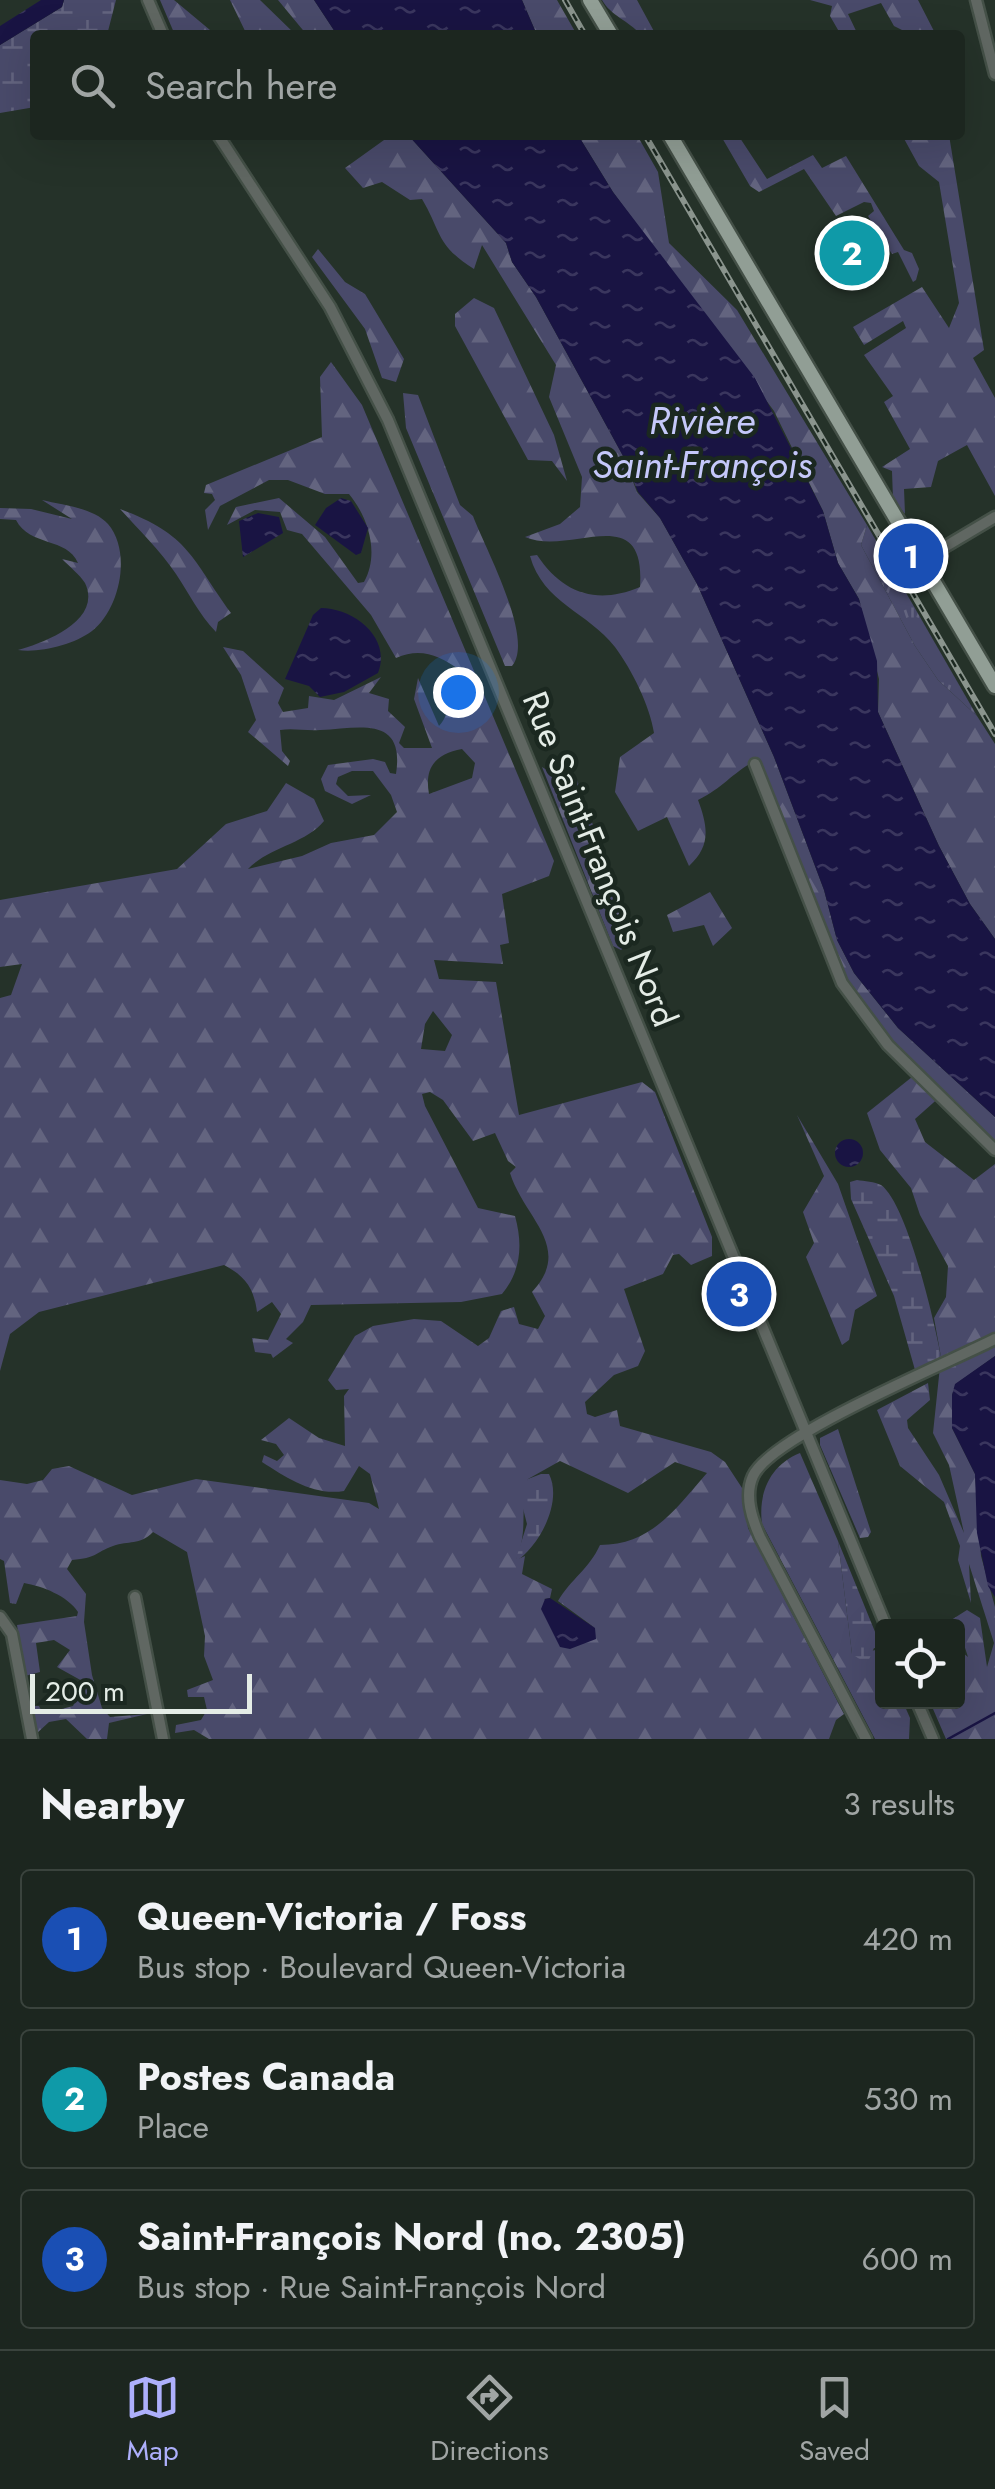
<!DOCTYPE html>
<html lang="en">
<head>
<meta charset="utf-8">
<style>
	body { margin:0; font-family:Jost,sans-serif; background:#252e28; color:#f1f3f6 }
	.controls { position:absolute; right:30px; bottom:30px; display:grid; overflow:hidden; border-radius:10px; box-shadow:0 10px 40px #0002 }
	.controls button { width:90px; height:90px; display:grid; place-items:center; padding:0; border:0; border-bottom:2px solid #3a433d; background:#1c261f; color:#f1f3f6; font:50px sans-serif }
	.scale { position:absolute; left:30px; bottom:25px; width:222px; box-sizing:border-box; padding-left:10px; border:5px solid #e4ece6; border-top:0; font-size:28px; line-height:35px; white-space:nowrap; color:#e4ece6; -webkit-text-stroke:8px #1b2820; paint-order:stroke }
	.you { position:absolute; left:458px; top:692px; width:35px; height:35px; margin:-25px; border:8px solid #fff; border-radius:50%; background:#1a73e8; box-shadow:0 0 0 15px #1a73e833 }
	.badge { display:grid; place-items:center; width:65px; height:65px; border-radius:50%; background:#adaffb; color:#fff; font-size:32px; font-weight:700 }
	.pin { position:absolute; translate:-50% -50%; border:5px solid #fff; box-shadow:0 2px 10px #0006 }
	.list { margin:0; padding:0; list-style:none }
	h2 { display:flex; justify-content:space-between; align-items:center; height:130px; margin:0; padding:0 40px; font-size:42px }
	h2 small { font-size:32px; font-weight:400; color:#a0a5a4 }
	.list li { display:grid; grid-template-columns:65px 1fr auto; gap:30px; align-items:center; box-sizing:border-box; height:140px; margin:0 20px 20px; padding:0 20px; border:2px solid #3a433d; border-radius:10px }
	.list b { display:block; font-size:38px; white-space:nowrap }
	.list p { margin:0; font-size:32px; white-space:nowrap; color:#a0a5a4 }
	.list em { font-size:32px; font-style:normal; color:#a0a5a4 }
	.icon { flex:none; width:55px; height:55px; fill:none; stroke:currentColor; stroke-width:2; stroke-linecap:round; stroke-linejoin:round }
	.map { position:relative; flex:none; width:995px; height:1739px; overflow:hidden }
	.search { position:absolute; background:#1c261f; box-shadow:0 10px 40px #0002; left:30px; right:30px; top:30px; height:110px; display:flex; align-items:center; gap:25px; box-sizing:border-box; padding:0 35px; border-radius:10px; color:#a0a5a4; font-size:38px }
	.sheet { height:610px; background:#1c261f }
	nav { display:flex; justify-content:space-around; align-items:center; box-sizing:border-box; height:140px; border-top:2px solid #3a433d; background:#1c261f; font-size:28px; color:#a0a5a4 }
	nav a { display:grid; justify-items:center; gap:5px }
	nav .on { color:#adaffb }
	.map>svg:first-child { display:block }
	.grass { fill:url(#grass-tufts) }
	.forest { fill:url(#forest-firs); fill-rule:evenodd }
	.wetland { fill:url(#wetland-marsh) }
	.water { fill:url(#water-ripples) }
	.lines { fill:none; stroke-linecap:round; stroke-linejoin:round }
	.stream { stroke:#191443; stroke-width:2.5 }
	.minor-casing { stroke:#445047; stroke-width:15 }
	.major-casing { stroke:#445047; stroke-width:19 }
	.minor { stroke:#606762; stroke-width:10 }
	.major { stroke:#919e95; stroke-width:14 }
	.rail-casing { stroke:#8a948d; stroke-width:6 }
	.rail { stroke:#1b2820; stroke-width:2.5; stroke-dasharray:8; stroke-linecap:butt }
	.labels { text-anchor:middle; stroke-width:9; stroke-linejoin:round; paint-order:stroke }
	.street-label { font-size:35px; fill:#e4ece6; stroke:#1b2820 }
	.water-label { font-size:38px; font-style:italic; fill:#c5c8fa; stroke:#1b2820 }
</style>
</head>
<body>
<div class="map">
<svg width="995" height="1739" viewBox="0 0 995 1739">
	<defs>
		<pattern id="grass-tufts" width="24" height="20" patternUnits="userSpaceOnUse" patternTransform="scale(2.5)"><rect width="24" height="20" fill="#494a6a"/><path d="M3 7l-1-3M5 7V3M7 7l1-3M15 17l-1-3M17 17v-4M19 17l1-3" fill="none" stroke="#63647f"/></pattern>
		<pattern id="forest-firs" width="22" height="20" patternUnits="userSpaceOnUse" patternTransform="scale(2.5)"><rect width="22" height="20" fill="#494a6a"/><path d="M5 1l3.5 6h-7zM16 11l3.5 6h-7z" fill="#63647f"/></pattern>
		<pattern id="wetland-marsh" width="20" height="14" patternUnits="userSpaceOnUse" patternTransform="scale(2.5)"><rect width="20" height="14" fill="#494a6a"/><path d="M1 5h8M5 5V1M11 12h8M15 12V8" fill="none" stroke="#63647f"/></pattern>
		<pattern id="water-ripples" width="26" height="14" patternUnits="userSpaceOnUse" patternTransform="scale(2.5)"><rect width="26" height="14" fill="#191443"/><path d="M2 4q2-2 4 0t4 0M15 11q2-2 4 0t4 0" fill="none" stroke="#3a365e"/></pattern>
	</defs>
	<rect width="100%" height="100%" fill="#253229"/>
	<path class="grass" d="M867 525 977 716 938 680 915 646 861 545Z"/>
	<path class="forest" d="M160 0H174L216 35H175Z
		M230 0H260L296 35H247Z
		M278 0H314L337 35H307Z
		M522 0H557L577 35H537Z
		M602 0H637L656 35H641C628 20 611 16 602 0Z
		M810 0H918L936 35H892L902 30 894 26 881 3 848 14 858 35H841L830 16 832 6Z
		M391 135H408L506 243 512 262 536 297 623 456 637 492 660 518 697 584 774 757 824 890 837 940 854 973 898 1028 995 1117V1143L942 1095 915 1119 925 1142 974 1180 995 1164V1356L956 1384 952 1395V1428L975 1474 981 1556 995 1607V1739H946L930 1702H958V1649L968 1657 958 1626H947L948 1622 967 1610 980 1618 987 1667 994 1643 969 1564 971 1603 958 1560 960 1546 944 1502 900 1466 877 1410 928 1383 930 1400 907 1420 908 1428 939 1475 964 1533 949 1465 933 1433 941 1357 934 1318 946 1297 948 1266 920 1215 911 1188 880 1150 867 1113 917 1073 863 1009 839 969 757 760C734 771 723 788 698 800 708 827 711 846 689 866L667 817 638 831 615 792 620 757 654 733C650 706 632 670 615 647 588 612 543 603 530 556L537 555C563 594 597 605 640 587 646 498 571 557 525 537L560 524 580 507 582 477 549 397 556 365 482 245 474 269C436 245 442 233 422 199L410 200 382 182 363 188 345 168Z
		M578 135H637L658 172 669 243 737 310 867 525 861 545 915 646 938 680 977 716 995 744V939L970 904 939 846 878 712 879 679 859 599 838 563 823 511 774 411 613 192Z
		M738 135 767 179 813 155 822 168 846 156 904 250 912 253 919 269 916 280 913 282 898 252 892 254 868 216 874 211 871 203 864 202 836 216 804 169 759 192 750 186 721 136Z
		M902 135H949L984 350 973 358 995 398V496L967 445 938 461 931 487 904 489 905 514 893 499 892 471 882 467 910 449 884 402 893 396 864 355 906 328 903 321 864 345 853 327 922 287 949 328 959 303 939 182 919 166Z
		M318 249 345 282 365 294 404 359 396 382 382 378 365 329 312 257Z
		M474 298 494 308 554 435 567 481 552 461 528 460 455 326V314Z
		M331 362 362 405 554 861 549 876 502 894 509 943 500 945 503 964 434 960 439 979 496 982 519 1115 642 1082 655 1092 712 1237V1256L691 1265 679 1254 673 1255 663 1274 624 1289 645 1351 638 1366 614 1375 585 1402 587 1414 595 1417 617 1410 620 1426 711 1452 725 1462 744 1491 748 1528 844 1714 836 1720 829 1739H209L194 1730 175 1733 176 1725 201 1720 207 1710 204 1697H188L187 1690 213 1680 204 1656 205 1636 187 1552 153 1532C139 1546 129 1540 113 1546 94 1553 97 1558 72 1560L67 1569 86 1594 84 1622 92 1675 102 1708 110 1717 147 1714 109 1723 107 1739H87L66 1719 49 1722 36 1734 31 1706H39L43 1714 73 1706 84 1682 57 1667 70 1650 54 1640 36 1643 40 1672 25 1676 17 1625 77 1616 78 1612C68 1596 42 1586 24 1583L16 1604 10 1603 4 1561 0 1559V1480L27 1484 43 1480 52 1469 69 1466 132 1495 196 1479 369 1503 379 1509 370 1474 359 1466 344 1491C314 1496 287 1478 262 1462L264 1455 277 1461 284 1455 276 1444 261 1440 289 1418 319 1438 345 1446 344 1396 349 1389 336 1390 328 1380 355 1336 373 1326 414 1319 441 1321 478 1346 489 1338 501 1311 514 1307 519 1324 538 1329 545 1316 532 1292C574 1247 524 1218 510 1173L516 1167 508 1161 495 1133 473 1141 443 1100 430 1092 422 1094 425 1106 478 1208 515 1216C523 1245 521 1271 502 1294L461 1302 311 1305 303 1322 286 1339 293 1343 273 1358 271 1354 255 1352 252 1338 268 1340 281 1314 272 1302 257 1312C254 1288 245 1276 224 1265L39 1312 10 1334 0 1371V998L11 995 22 964 0 967V900L177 869 226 824 267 811 286 783 314 799 324 821C305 844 269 847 248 869L302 856 331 843 374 835 397 812 391 795 373 771H352L338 777 336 784 348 796 371 795 352 804 325 791 321 779 328 765 373 759 385 762 390 773 396 774C405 715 360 728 320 730 306 731 293 728 280 730L282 751 290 761 288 766 248 732 256 720 241 675 223 647 243 651 284 688 278 703 283 712 308 708 309 696 334 700 381 677 369 693 389 699 388 711 405 727 399 743 404 748H432L414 699 418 678 439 726C449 716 451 697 448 683L460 670C439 655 420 647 396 658L371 615 302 534 287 530 280 512 255 510 227 525 236 507 279 498 325 537 358 583 364 582C380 553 368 517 349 494H325L288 480H269L220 506 208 530 205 510 215 500 212 494 204 493 206 485 322 437 320 377ZM462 749 475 763 472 778 429 794C424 767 436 754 462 749ZM433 1011 452 1035 445 1051 421 1049 425 1024ZM560 1461 628 1493 675 1462 707 1473C676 1508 652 1545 600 1545 589 1569 571 1579 558 1601L595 1628 544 1599 550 1598 552 1589 522 1574 525 1556 516 1560C529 1530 519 1509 528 1479Z
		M403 393 418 395 460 505 473 516C485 548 535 639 512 666H505L406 428Z
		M42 500C62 505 94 508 108 524 132 552 120 609 92 631 73 645 40 653 18 650 43 643 103 621 85 583 80 575 69 566 62 559L78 563C67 537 30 547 16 520L0 519V508L31 509 72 519Z
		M120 509C190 535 191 558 231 613L218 622 216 632C198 613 190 595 176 574 160 550 139 530 120 509Z
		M542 767 568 783 577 780 604 856 608 883 628 919 632 939 621 950 613 946Z
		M710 892 732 928 713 946 704 925 673 932 667 915Z
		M797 1115 838 1184 877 1296 855 1310 849 1340 842 1345 806 1257 814 1243 803 1212 824 1176Z
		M838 1429 871 1532 868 1537 860 1538 820 1445V1438Z
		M800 1453 838 1541 852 1654 882 1649V1702H903L910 1718 909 1739H875L762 1524C758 1493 770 1465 800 1453Z"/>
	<path class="wetland" d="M64 0H116L107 35H35V107L0 113V45L62 7Z
		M857 1180C864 1181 875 1182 881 1185 907 1203 935 1324 941 1357L915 1370 894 1296 851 1199 850 1182Z
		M541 1474H549C563 1502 539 1547 515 1562L527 1524 519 1493 528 1479Z
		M838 1541 882 1649 874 1648 867 1664 852 1654Z"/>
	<path class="water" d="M41 0H64L62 7 0 45V26Z
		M314 0H522L537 35H337Z
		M408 135H578L613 192 755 378 823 511 838 563 859 599 877 661 878 712 939 846 970 904 995 939V1117L898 1028 854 973 837 940 824 890 774 757 697 584 660 518 638 492 623 456 536 297 512 262 506 243Z
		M341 498 351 501 368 528 361 553 356 555 315 525 326 508Z
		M258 513 279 517 283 533 243 557 239 521Z
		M321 608C353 608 392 637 378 673L344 692 320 697 309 686 285 679 313 615Z
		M835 1153a14 14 0 1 1 28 0a14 14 0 1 1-28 0Z
		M995 1356V1597L988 1586 977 1533 975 1474 952 1428V1395L955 1384Z
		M550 1598 595 1628 596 1639 570 1649 560 1647 541 1609 545 1599Z"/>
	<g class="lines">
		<path class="stream" d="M948 1739 995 1713"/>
		<g class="minor-casing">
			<path id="minor" d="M148 0 163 35
				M976 0 995 74
				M218 135 330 307 388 420 886 1626
				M921 561 995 517
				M755 764 842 983 888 1045 995 1150
				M135 1597 163 1739
				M0 1617 12 1634 32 1739
				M917 1702 933 1739
				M866 1739 760 1537C752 1519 744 1496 753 1476 771 1436 948 1363 995 1339"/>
		</g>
		<g class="major-casing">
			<path id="major" d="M590 0 611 35
				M670 135 995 686"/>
		</g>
		<use href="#minor" class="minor"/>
		<use href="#major" class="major"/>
		<g class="rail-casing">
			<path id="rail" d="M565 0 585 35
				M645 135 995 734"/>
		</g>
		<use href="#rail" class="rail"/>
	</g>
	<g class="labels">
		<g class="street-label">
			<text transform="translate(600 859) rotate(68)" y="12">Rue Saint-François Nord</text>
		</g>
		<g class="water-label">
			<text x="702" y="434">Rivière<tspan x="702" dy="44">Saint-François</tspan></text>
		</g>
	</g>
</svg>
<div class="controls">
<button><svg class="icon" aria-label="locate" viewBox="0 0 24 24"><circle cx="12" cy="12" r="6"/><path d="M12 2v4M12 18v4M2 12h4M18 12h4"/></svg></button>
</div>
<div class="scale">200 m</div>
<div class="you"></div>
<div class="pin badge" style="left:911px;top:556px;background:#1a4fb4">1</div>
<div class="pin badge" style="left:852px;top:253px;background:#0f9aa8">2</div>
<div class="pin badge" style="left:739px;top:1294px;background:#1a4fb4">3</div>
<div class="search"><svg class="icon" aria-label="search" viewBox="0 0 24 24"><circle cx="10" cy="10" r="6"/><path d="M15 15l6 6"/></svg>Search here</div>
</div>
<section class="sheet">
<h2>Nearby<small>3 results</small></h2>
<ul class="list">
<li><span class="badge" style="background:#1a4fb4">1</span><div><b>Queen-Victoria / Foss</b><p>Bus stop · Boulevard Queen-Victoria</p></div><em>420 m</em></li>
<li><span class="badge" style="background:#0f9aa8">2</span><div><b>Postes Canada</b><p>Place</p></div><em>530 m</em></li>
<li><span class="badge" style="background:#1a4fb4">3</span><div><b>Saint-François Nord (no. 2305)</b><p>Bus stop · Rue Saint-François Nord</p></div><em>600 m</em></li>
</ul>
</section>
<nav>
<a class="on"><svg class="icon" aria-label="map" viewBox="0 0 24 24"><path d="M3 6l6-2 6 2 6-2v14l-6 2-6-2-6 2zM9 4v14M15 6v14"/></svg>Map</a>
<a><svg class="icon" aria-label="directions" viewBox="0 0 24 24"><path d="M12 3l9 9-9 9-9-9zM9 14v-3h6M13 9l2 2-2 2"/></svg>Directions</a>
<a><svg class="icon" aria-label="saved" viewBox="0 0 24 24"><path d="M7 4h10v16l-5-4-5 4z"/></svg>Saved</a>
</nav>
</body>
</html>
